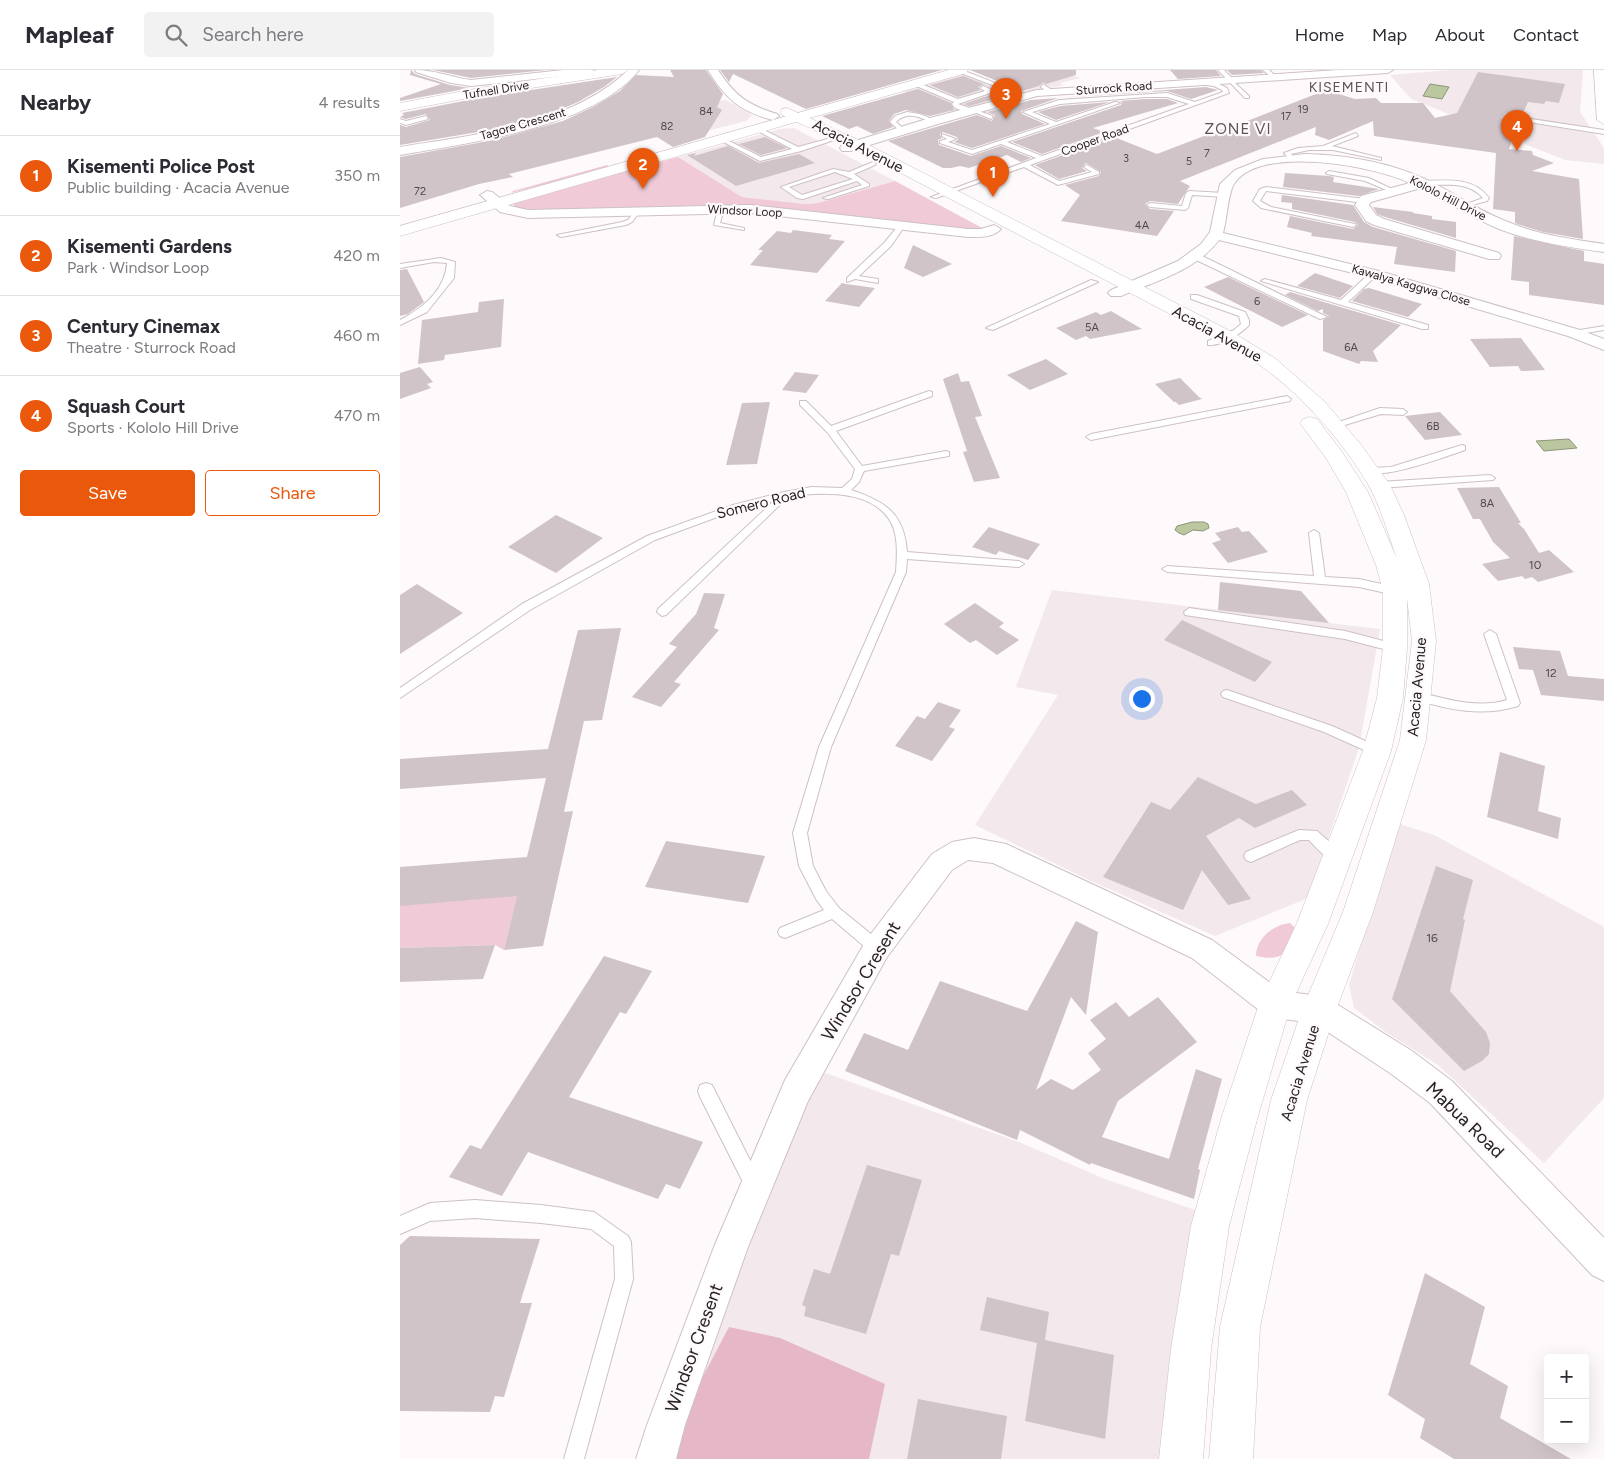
<!DOCTYPE html>
<html lang="en">
<head>
<meta charset="utf-8">
<style>
	body { margin:0; font-family:Figtree,sans-serif; background:#f2f2f3; color:#2b2b33 }
	.controls { position:absolute; right:15px; bottom:15px; display:grid; overflow:hidden; border-radius:5px; box-shadow:0 5px 20px #0002 }
	.controls button { width:45px; height:45px; display:grid; place-items:center; padding:0; border:0; border-bottom:1px solid #e1e1e2; background:#fff; color:#2b2b33; font:25px sans-serif }
	.you { position:absolute; left:741px; top:628px; width:18px; height:18px; margin:-12px; border:4px solid #fff; border-radius:50%; background:#1a73e8; box-shadow:0 0 0 8px #1a73e833 }
	.badge { display:grid; place-items:center; width:32px; height:32px; border-radius:50%; background:#ea580c; color:#fff; font-size:16px; font-weight:700 }
	.pin { position:absolute; translate:-50% -41px; filter:drop-shadow(0 1px 2px #0008) }
	.pin::after { content:''; position:absolute; top:26px; width:18px; height:15px; background:inherit; clip-path:polygon(0 0,100% 0,50% 100%) }
	.list { margin:0; padding:0; list-style:none }
	h2 { display:flex; justify-content:space-between; align-items:center; height:65px; margin:0; padding:0 20px; font-size:21px }
	h2 small { font-size:16px; font-weight:400; color:#7c7c81 }
	.list li { display:grid; grid-template-columns:32px 1fr auto; gap:15px; align-items:center; box-sizing:border-box; height:80px; padding:0 20px; border-top:1px solid #e1e1e2 }
	.list b { display:block; font-size:19px; white-space:nowrap }
	.list p { margin:0; font-size:16px; white-space:nowrap; color:#7c7c81 }
	.list em { font-size:16px; font-style:normal; color:#7c7c81 }
	.actions { display:flex; gap:10px; padding:15px 20px }
	.actions a { flex:1; padding:11px 0; border:1px solid #ea580c; border-radius:5px; text-align:center; font-size:18px; color:#ea580c }
	.actions .main { background:#ea580c; color:#fff }
	.icon { flex:none; width:28px; height:28px; fill:none; stroke:currentColor; stroke-width:2; stroke-linecap:round; stroke-linejoin:round }
	.map { position:relative; flex:none; width:1204px; height:1389px; overflow:hidden }
	header { display:flex; align-items:center; gap:30px; box-sizing:border-box; height:70px; padding:0 25px; background:#fff; border-bottom:1px solid #e1e1e2 }
	header strong { font-size:24px }
	nav { display:flex; gap:28px; margin-inline-start:auto; font-size:18px }
	.search { width:350px; height:45px; background:#f2f2f3; display:flex; align-items:center; gap:12px; box-sizing:border-box; padding:0 18px; border-radius:5px; color:#7c7c81; font-size:19px }
	main { display:flex }
	aside { flex:1; background:#fff }
	.map>svg:first-child { display:block }
	.built { fill:#f3e8ec }
	.green { fill:#f0cad6 }
	.forest { fill:#e6b8c7 }
	.water { fill:#bac79f; stroke:#8e957a }
	.building { fill:#d0c4c8 }
	.lines { fill:none; stroke-linecap:round; stroke-linejoin:round }
	.lane-casing { stroke:#cdc1c5; stroke-width:2 }
	.street-casing { stroke:#cdc1c5; stroke-width:2 }
	.secondary-casing { stroke:#cdc1c5; stroke-width:1 }
	.primary-casing { stroke:#cdc1c5; stroke-width:1 }
	.lane { fill:#fff; fill-rule:evenodd }
	.street { fill:#fff; fill-rule:evenodd }
	.secondary { fill:#fff; fill-rule:evenodd }
	.primary { fill:#fff; fill-rule:evenodd }
	.labels { text-anchor:middle; stroke-width:4.5; stroke-linejoin:round; paint-order:stroke }
	.far-number-label { font-size:11px; fill:#504a4c }
	.far-street-label { font-size:12px; fill:#262123; stroke:#fef9fa }
	.number-label { font-size:12px; fill:#504a4c }
	.far-neighbourhood-label { font-size:14px; letter-spacing:1px; fill:#5d5356; stroke:#fef9fa }
	.far-quarter-label { font-size:15px; letter-spacing:1px; fill:#5d5356; stroke:#fef9fa }
	.street-label { font-size:15px; fill:#262123; stroke:#fef9fa }
	.near-street-label { font-size:18px; fill:#262123; stroke:#fef9fa }
</style>
</head>
<body>
<header>
<strong>Mapleaf</strong>
<div class="search"><svg class="icon" aria-label="search" viewBox="0 0 24 24"><circle cx="10" cy="10" r="6"/><path d="M15 15l6 6"/></svg>Search here</div>
<nav><a>Home</a><a>Map</a><a>About</a><a>Contact</a></nav>
</header>
<main>
<aside>
<h2>Nearby<small>4 results</small></h2>
<ul class="list">
<li><span class="badge">1</span><div><b>Kisementi Police Post</b><p>Public building · Acacia Avenue</p></div><em>350 m</em></li>
<li><span class="badge">2</span><div><b>Kisementi Gardens</b><p>Park · Windsor Loop</p></div><em>420 m</em></li>
<li><span class="badge">3</span><div><b>Century Cinemax</b><p>Theatre · Sturrock Road</p></div><em>460 m</em></li>
<li><span class="badge">4</span><div><b>Squash Court</b><p>Sports · Kololo Hill Drive</p></div><em>470 m</em></li>
</ul>
<div class="actions"><a class="main">Save</a><a>Share</a></div>
</aside>
<div class="map">
<svg width="1204" height="1389" viewBox="0 0 1204 1389">
	<rect width="100%" height="100%" fill="#fef9fa"/>
	<path class="built" d="M644 0H659L680 8 660 13 663 15 625 24 598 14Z
		M1051 0H1183L1180 42 1204 78V94L1165 90 1011 29 990 5Z
		M564 3 618 24 554 43 501 20Z
		M326 30 352 45 346 51 310 60 257 39Z
		M394 58 495 111 418 133 405 134 342 127 278 87 380 59Z
		M652 520 980 559 959 678 908 828 815 866 689 810 575 755 658 625 616 617Z
		M997 753 1034 765 1204 857V1028L1144 1093 1038 995 987 963 954 938 949 915Z
		M420 1001 619 1072 705 1109 798 1141 763 1389H391L280 1350Z"/>
	<path class="green" d="M278 87 342 127 405 134 418 133 495 111 584 159 575 161 535 157 356 136 312 135 129 141 118 139 110 132Z
		M207 95 210 98 111 123 113 121Z
		M118 823 104 880 95 875 0 878V835Z
		M890 853 896 859C888 883 883 892 856 886 856 868 873 855 890 853Z"/>
	<path class="forest" d="M329 1257 380 1268 485 1314 469 1389H271L280 1350Z"/>
	<path class="water" d="M1030 14 1049 17 1042 29 1023 26Z
		M1169 369 1177 378 1144 381 1136 371Z
		M792 452H804L808 454 809 458 803 461 793 460 784 465 779 463 775 460 777 456Z"/>
	<path class="building" d="M11 0 15 4 50 15 70 18 0 31V28L41 14 10 5Z
		M33 0H146L71 8Z
		M270 0H306L323 24 317 37 322 40 305 67 273 77 257 67 109 104 113 107 79 114 0 138V87L94 70 163 51 193 37 220 21 236 5 274 7Z
		M320 0H542L406 39 333 4 329 12Z
		M570 0H676V5L646 14 643 12 639 16 622 21Z
		M770 0H816L821 6 778 9Z
		M827 0H861L864 3 832 5Z
		M1078 2 1165 14 1159 33 1146 31 1144 34 1128 32 1122 46 1105 43 1101 48 1119 52 1109 79 1132 81 1133 85 1154 93 1132 101 1179 109 1183 169 1143 162 1120 155 1115 153V142L1093 139 1096 83 974 66 973 51 929 70 915 65 916 57 780 111 790 116 778 134 750 131 745 134 750 139 774 141 757 166 661 151 680 125 665 115 699 106 701 102 686 93 682 98 687 101 659 109 635 95 714 67 757 84 830 56 832 57 926 20 955 29 976 28 981 33H1023L1035 48 1057 43Z
		M563 6 612 25H609L584 14 578 17 580 20 558 27 530 15Z
		M217 7 204 17 178 32 150 44 90 60 0 75V55L6 57 30 50 26 44 6 49 0 47 4 45 2 43 79 28Z
		M806 17 818 20 791 29 767 21 658 28 621 41 622 44 645 54 572 78 554 72 558 70 557 67 543 62 540 64 542 68 538 70 539 75 571 86 601 76 631 88 621 92 607 85 569 98 560 96 551 98H543L488 71 577 45 592 51 595 45 587 42 631 30Z
		M518 19 551 33 554 40 530 46 506 40 494 44 489 51 493 57 473 64 457 56 449 59 422 46Z
		M590 25 598 28 569 36 564 34Z
		M746 29H767L778 33 693 58 704 62 642 84 612 72 721 35 722 32 720 31Z
		M710 32 656 50 638 42 660 36Z
		M365 67 387 78 361 85 339 74Z
		M328 76 359 93 399 84 415 93 336 116 287 85 296 83 294 86Z
		M885 103 929 106 934 107 933 112 979 119 959 126 883 117Z
		M882 125 953 135 964 152 973 157 1056 181 1055 202 994 194 997 177 911 166 912 163 887 157 890 146 953 159 958 155 955 152 892 139V133L881 132Z
		M973 137 1013 142V143L1032 146V149L1056 152V168L985 147 977 144Z
		M393 160 432 165 429 169 445 171 417 203 350 195 363 180H358L377 161 391 163Z
		M1114 166 1184 181V191L1204 194V235L1129 225V212L1111 210Z
		M513 175 552 194 523 207 504 198Z
		M7 199 24 232 8 244 0 246V200Z
		M915 203 953 216 940 228 897 216Z
		M828 207 908 245 882 257 804 217Z
		M442 213 446 214 475 218 459 237 425 231Z
		M969 218 1022 234 1008 247 952 231 964 219Z
		M890 222 1001 255 973 281 978 292 961 291 959 294 923 281V250L929 246 923 243V239L918 241 885 225Z
		M104 229 101 277 45 285 44 290 18 294 22 250 78 242 79 232Z
		M711 241 742 259 690 269 686 266 676 270 656 258 696 242 701 245Z
		M1121 268 1145 300 1121 301 1118 296 1090 297 1070 269Z
		M646 289 668 304 630 320 607 305Z
		M20 297 33 312 27 314 31 318 0 329V303Z
		M395 302 419 305 406 323 382 320Z
		M558 303 561 312 569 311 582 346 575 347 600 408 574 412 563 382 567 381 543 309Z
		M780 308 799 327 802 329 779 335 776 332H774L755 314Z
		M370 332 357 394 326 395 342 333Z
		M1040 342 1062 365 1025 370 1005 346Z
		M1099 417 1121 453H1118L1124 459 1139 483 1149 480 1174 502 1138 512 1132 507 1125 509 1122 506 1098 511 1082 494 1110 488 1093 472 1080 449H1073L1057 418Z
		M156 445 203 468 156 503 108 477Z
		M589 457 640 474 628 490 599 481 596 485 572 477Z
		M838 457 842 462 849 461 868 482 828 493 812 473 821 470 815 463Z
		M820 512 901 521 929 553 818 540Z
		M17 514 63 543 0 584V525Z
		M304 523 325 524 314 558 319 560 274 612 281 614 261 637 232 627 277 577 269 574 296 544Z
		M575 533 604 553 599 557 619 570 597 585 576 570 570 573 544 554Z
		M782 550 816 566 872 592 855 612 764 570Z
		M221 558 202 650 184 651 164 742 173 741 143 876 104 880 117 826 0 836V797L127 787 146 708 0 719V689L148 679 178 560Z
		M1113 577 1160 581 1168 606 1204 609V631L1141 625 1133 600 1119 599Z
		M538 632 561 640 549 657 555 659 532 691 495 676 517 646 525 649Z
		M1100 682 1145 696 1138 741 1161 748 1158 769 1087 747Z
		M798 707 856 734 892 720 907 735 855 758 839 748 806 766 851 829 828 835 802 800 783 840 703 807 751 732 770 740Z
		M266 771 365 786 348 833 245 817Z
		M1036 796 1073 810 1063 849 1065 850 1050 921 1086 962 1090 973 1089 984 1082 991 1064 1001 992 929Z
		M676 851 698 862 686 945 671 927 636 1020 651 1009 673 1020 701 1000 688 983 706 969 690 950 716 932 729 947 758 927 797 972 718 1031 702 1067 769 1089 796 999 822 1009 798 1099 800 1100 794 1129 691 1093 690 1095 620 1060 617 1070 445 1001 464 963 508 980 540 911 627 941Z
		M95 875 83 909 0 912V878Z
		M204 886 252 901 226 944 220 942 169 1027 303 1072 280 1119 266 1114 258 1129 128 1082 102 1126 49 1107 70 1075 81 1079Z
		M467 1095 522 1110 499 1186 491 1184 466 1264 404 1246 406 1237 402 1235 414 1199 430 1204Z
		M10 1166 140 1169 120 1233H132L104 1327 95 1326 90 1342 0 1341V1175Z
		M1025 1203 1085 1237 1070 1294 1108 1316 1100 1348 1171 1389H1054L1020 1368 1025 1349 988 1325Z
		M587 1227 649 1242 645 1270 714 1285 705 1369 625 1351 637 1273 580 1260Z
		M518 1329 607 1346 601 1389H507Z"/>
	<g class="lines">
		<g class="lane-casing">
			<path id="lane" d="M558 0H562L629 26 624 27 558 2Z
				M818 0H824L834 10 839 9 835 13 849 26V28H845Z
				M863 0H869L877 7 872 8Z
				M800 11 815 12 827 18 829 23 630 95 659 111 692 102 684 97 687 95 699 102V104L658 115 624 97 536 128 531 127 636 88 601 74 572 84 540 73V71L547 69 542 66V64L556 69 548 72 572 80 650 54 623 42 659 30 767 23 795 32 823 22 822 20 814 16 798 14ZM746 27H767L789 34 642 86 607 72 720 33 715 32 656 52 632 42 660 34Z
				M516 12 558 29 585 21 580 18 583 16 613 29 608 30 590 23 558 34 593 46 591 49 572 41 569 43 555 38 552 34 554 32 514 15Z
				M643 14 653 21V23H649L641 17Z
				M507 42 520 44 537 51 534 53C521 48 508 40 496 52L506 61 501 62 490 52 495 46Z
				M1105 45 1204 60V64L1103 48Z
				M26 46 28 49 6 55 0 53V49L6 51Z
				M358 57 398 77 431 68 434 70 401 81 360 91 318 69 323 68 361 87 392 79 356 60Z
				M956 63 958 66 932 76 981 88V90L933 80H909L891 84 894 89 891 91 884 83 898 78 923 76Z
				M473 92 476 94 475 95 454 104 469 114V116L428 129 423 128 462 115 457 111 403 129 397 128 381 117 433 99 449 102ZM435 102 453 109 402 125 389 117Z
				M929 101 969 108 996 121 991 122 965 111 927 104 926 103Z
				M1023 111C1047 110 1074 107 1089 128L1087 131 1064 137V135L1083 128C1067 109 1042 117 1021 114V112Z
				M866 117 965 129 968 131 965 133 866 121 860 131 871 137 955 154 956 155 953 157 861 138 853 131 860 119Z
				M789 121 824 123 827 125 824 127 792 125 788 138 785 140 750 137 747 135 750 133 782 136 786 123Z
				M321 136 324 138 320 153 344 158V160L314 155 318 138Z
				M237 139 240 141 232 152 226 155 161 167 157 165 222 152 228 150Z
				M498 156 504 157 491 176 459 206 478 209V213L455 209 447 212V208L485 172Z
				M792 184H798L927 247 920 249 792 188Z
				M41 188 55 192 54 208 27 242 0 255V250C23 238 45 220 47 193L34 192 0 198V194Z
				M971 202 978 204 948 232 1028 255V259H1022L861 211 865 209 941 230Z
				M691 210 698 212 593 260 586 258Z
				M791 225H797L845 242 849 250V255C841 264 821 276 808 275V271L834 260 841 254 839 246 791 229Z
				M1204 256V260L1174 265 1170 263 1174 261Z
				M529 321 532 322V326L436 361 462 396 546 381 549 382V386L464 401 459 412 451 420C486 432 504 443 507 482L619 491 624 494 619 497 507 489 506 502 431 677 407 763 413 796 426 821 439 838 482 873 484 878 482 883 477 884 472 883 432 849 385 868 380 866 378 862 380 858 424 840 416 829 399 796 393 763 419 677 496 502C497 486 499 464 489 449 469 419 418 422 388 427L266 545 262 546 257 542 258 539 374 431 339 439 255 470 130 540 0 628V618L122 534 247 466 333 435 384 422 412 417 442 418 452 409 455 399 427 362 400 335V331H406L431 356Z
				M887 326 891 329 890 331 691 370 686 367 691 364Z
				M980 338 1003 339 1007 342 1003 345 981 344 935 358 930 355Z
				M1062 375 1065 376V380C1047 386 978 412 964 401L969 398 991 397Z
				M1090 405 1095 408 1093 410 979 418 974 415 979 412Z
				M914 460 919 463 925 507 959 509 995 517 999 518 1000 521 999 524 995 525 959 517 767 502 762 499 767 496 914 506 909 463Z
				M789 538 945 561 999 575 1001 578 995 582 945 569 785 545 784 542Z
				M1090 560 1096 564 1120 633 1118 636C1082 647 1049 640 1014 629L1012 626 1018 622C1047 629 1077 639 1107 630L1084 564Z
				M827 620 932 656 981 678 983 681 981 684H973L924 662 823 627 821 624 823 621Z
				M899 760 917 761 941 782 943 786 941 790C929 794 917 778 909 770H900L851 792 846 790 844 786 846 782Z
				M306 1013 312 1015 360 1110 362 1116 360 1122 354 1124 348 1122 300 1027 298 1021 300 1015Z
				M75 1130 141 1135 194 1142 228 1166 231 1172 233 1209 184 1389H164L215 1209 214 1176 191 1159 141 1153 75 1148 30 1151 0 1164V1146L30 1133Z"/>
		</g>
		<g class="street-casing">
			<path id="street" d="M15 0C34 0 51 7 71 10L163 0H194L189 3 71 16 51 13 16 2Z
				M228 0H239C195 57 68 73 0 85V77C74 65 172 55 228 0Z
				M308 0H318C335 26 348 35 377 44L379 46 373 50C339 41 326 29 308 0Z
				M938 0H993L988 3 637 26 538 54 450 81H442L440 78 442 75 530 48 637 20Z
				M905 84C947 85 989 92 1027 110 1054 123 1079 141 1108 152 1138 165 1171 169 1204 174V182C1169 177 1133 172 1099 159 1072 148 1047 131 1021 118L971 132 969 135 976 145 984 149 1099 183 1101 186 1099 189H1089L974 155 966 151 955 135 961 126 1010 113C975 96 859 74 834 114 828 123 827 150 823 163L979 201 1180 260 1204 269V280L1168 266 969 207 819 170C795 201 756 211 721 226H711L708 223 711 220 778 191 801 174 810 162 820 114 835 100 863 89Z
				M87 121 92 122 110 136 128 140 350 135 568 159H581L594 155 601 159C593 168 579 167 568 167L350 143 128 148 100 142 80 125Z
				M574 768 606 774 812 870 881 921 919 926 930 930 1012 981 1052 1011 1204 1168V1211L1192 1205 1030 1033 990 1003 914 953 875 948 864 944 792 888 593 793 568 790 552 800 487 887 408 1031 348 1177 285 1355 276 1389H236L247 1355 314 1177 385 1010 467 869 532 784 552 772Z"/>
		</g>
		<g class="secondary-casing">
			<path id="secondary" d="M199 0H228L222 4 79 26 0 41V33L79 18Z
				M1194 0H1204V54L1197 50Z
				M387 38 463 72 832 262 876 289 925 332 962 376 990 415 1004 445 1029 514 1036 571 1026 670 973 842 936 940 907 1030 860 1257 853 1389H809L820 1257 871 1030 902 940 943 842 1000 670 1012 571 1007 528V578L1003 628 991 681 928 854 891 934 858 1046 829 1156 811 1279 803 1389H759L771 1279 791 1156 822 1046 859 934 897 853 963 681 977 628 983 578V521L976 495 946 422 926 388 900 353 903 349 910 347 917 349 942 382 968 422 997 489C988 464 981 437 968 414 944 373 901 324 861 296 848 287 834 279 820 270L453 78 382 45 381 42 382 39Z"/>
		</g>
		<g class="primary-casing">
			<path id="primary" d="M549 0H568L566 3 0 166V156Z"/>
		</g>
		<use href="#lane" class="lane"/>
		<use href="#street" class="street"/>
		<use href="#secondary" class="secondary"/>
		<use href="#primary" class="primary"/>
	</g>
	<g class="labels">
		<g class="far-number-label">
			<text x="903" y="43">19</text>
			<text x="306" y="45">84</text>
			<text x="886" y="50">17</text>
			<text x="267" y="60">82</text>
			<text x="807" y="87">7</text>
			<text x="726" y="92">3</text>
			<text x="789" y="95">5</text>
			<text x="20" y="125">72</text>
			<text x="742" y="159">4A</text>
			<text x="857" y="235">6</text>
			<text x="692" y="261">5A</text>
			<text x="951" y="281">6A</text>
			<text x="1033" y="360">6B</text>
			<text x="1087" y="437">8A</text>
		</g>
		<g class="far-street-label">
			<text transform="translate(714 18) rotate(-4)" y="4">Sturrock Road</text>
			<text transform="translate(96 20) rotate(-9)" y="4">Tufnell Drive</text>
			<text transform="translate(123 54) rotate(-16)" y="4">Tagore Crescent</text>
			<text transform="translate(695 70) rotate(-20)" y="4">Cooper Road</text>
			<text transform="translate(1048 128) rotate(27)" y="4">Kololo Hill Drive</text>
			<text transform="translate(345 141) rotate(3)" y="4">Windsor Loop</text>
			<text transform="translate(1011 215) rotate(16)" y="4">Kawalya Kaggwa Close</text>
		</g>
		<g class="number-label">
			<text x="1135" y="499">10</text>
			<text x="1151" y="607">12</text>
			<text x="1032" y="872">16</text>
		</g>
		<g class="far-neighbourhood-label">
			<text x="949" y="22">KISEMENTI</text>
		</g>
		<g class="far-quarter-label">
			<text x="838" y="64">ZONE VI</text>
		</g>
		<g class="street-label">
			<text transform="translate(458 76) rotate(27)" y="5">Acacia Avenue</text>
			<text transform="translate(817 264) rotate(29)" y="5">Acacia Avenue</text>
			<text transform="translate(361 433) rotate(-14)" y="5">Somero Road</text>
			<text transform="translate(1017 617) rotate(-85)" y="5">Acacia Avenue</text>
			<text transform="translate(900 1003) rotate(-73)" y="5">Acacia Avenue</text>
		</g>
		<g class="near-street-label">
			<text transform="translate(461 911) rotate(-59)" y="6">Windsor Cresent</text>
			<text transform="translate(1065 1050) rotate(44)" y="6">Mabua Road</text>
			<text transform="translate(294 1278) rotate(-70)" y="6">Windsor Cresent</text>
		</g>
	</g>
</svg>
<div class="controls">
<button>+</button>
<button>−</button>
</div>
<div class="you"></div>
<div class="pin badge" style="left:593px;top:127px">1</div>
<div class="pin badge" style="left:243px;top:119px">2</div>
<div class="pin badge" style="left:606px;top:49px">3</div>
<div class="pin badge" style="left:1117px;top:81px">4</div>
</div>
</main>
</body>
</html>
